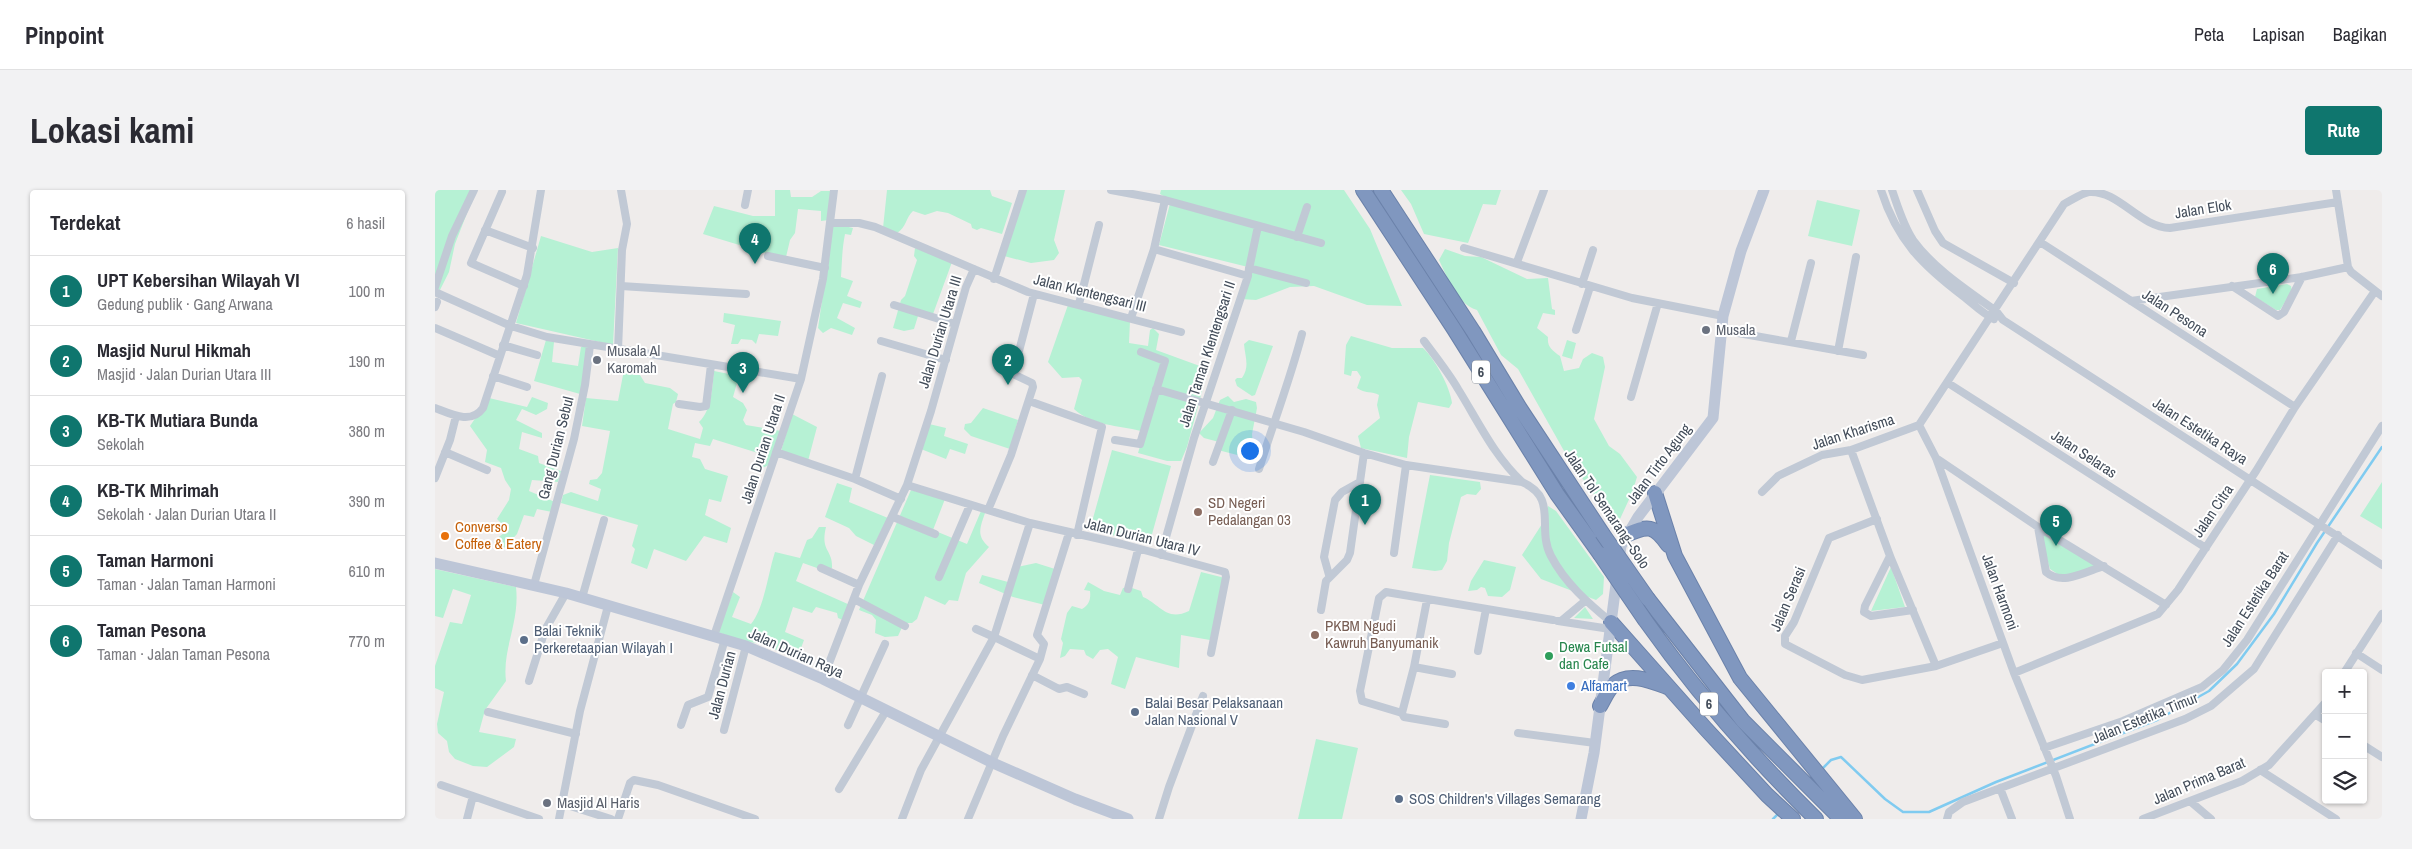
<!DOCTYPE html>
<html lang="id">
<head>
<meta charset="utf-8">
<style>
	body { margin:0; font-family:"Archivo Narrow",sans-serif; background:#f2f2f3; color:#2b2b33 }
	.controls { position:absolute; right:15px; bottom:15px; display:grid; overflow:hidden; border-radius:5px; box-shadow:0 1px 4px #0004 }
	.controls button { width:45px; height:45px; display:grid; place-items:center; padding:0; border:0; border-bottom:1px solid #e1e1e2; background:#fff; color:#2b2b33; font:25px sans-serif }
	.you { position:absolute; left:814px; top:260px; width:18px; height:18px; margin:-12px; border:4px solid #fff; border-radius:50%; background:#1a73e8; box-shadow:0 0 0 8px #1a73e833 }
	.badge { display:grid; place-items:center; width:32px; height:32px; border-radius:50%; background:#0f766e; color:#fff; font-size:16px; font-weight:700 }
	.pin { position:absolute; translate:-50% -41px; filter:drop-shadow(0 1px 2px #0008) }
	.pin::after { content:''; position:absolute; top:26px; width:18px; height:15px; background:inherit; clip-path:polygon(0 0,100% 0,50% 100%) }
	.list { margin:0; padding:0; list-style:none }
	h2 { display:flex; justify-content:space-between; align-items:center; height:65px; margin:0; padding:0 20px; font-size:21px }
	h2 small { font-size:16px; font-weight:400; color:#7c7c81 }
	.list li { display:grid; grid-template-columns:32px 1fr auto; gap:15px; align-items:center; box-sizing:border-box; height:70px; padding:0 20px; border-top:1px solid #e1e1e2 }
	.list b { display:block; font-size:19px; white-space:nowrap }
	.list p { margin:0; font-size:16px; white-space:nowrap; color:#7c7c81 }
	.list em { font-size:16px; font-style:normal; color:#7c7c81 }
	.icon { flex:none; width:28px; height:28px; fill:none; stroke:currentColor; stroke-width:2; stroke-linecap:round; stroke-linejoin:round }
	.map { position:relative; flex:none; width:1947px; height:629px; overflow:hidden; border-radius:5px }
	header { display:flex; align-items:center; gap:30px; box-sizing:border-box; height:70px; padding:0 25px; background:#fff; border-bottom:1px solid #e1e1e2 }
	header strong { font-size:24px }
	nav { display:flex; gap:28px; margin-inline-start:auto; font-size:18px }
	.intro { display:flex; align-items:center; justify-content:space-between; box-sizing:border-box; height:120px; padding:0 30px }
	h1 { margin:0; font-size:35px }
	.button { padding:12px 22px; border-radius:5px; background:#0f766e; color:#fff; font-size:18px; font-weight:700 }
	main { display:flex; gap:30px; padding:0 30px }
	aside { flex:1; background:#fff; border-radius:5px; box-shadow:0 1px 4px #0004 }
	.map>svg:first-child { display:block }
	.green { fill:#b6f1d4 }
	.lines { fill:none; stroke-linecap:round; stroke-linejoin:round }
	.stream { stroke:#80cbf0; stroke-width:2.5 }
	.highway-casing { stroke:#6b82aa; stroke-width:16 }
	.street { stroke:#c1c9d5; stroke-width:8 }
	.secondary { stroke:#bdc6d7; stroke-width:11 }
	.highway { stroke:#8097bf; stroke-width:14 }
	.highway-bridge-casing { stroke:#6b82aa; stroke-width:16; stroke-linecap:butt }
	.highway-bridge { stroke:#8097bf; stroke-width:14 }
	.worship-dot { fill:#6b7280; stroke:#fff; stroke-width:2 }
	.education-dot { fill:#8d6e63; stroke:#fff; stroke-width:2 }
	.food-dot { fill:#e8710a; stroke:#fff; stroke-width:2 }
	.service-dot { fill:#5c6f8a; stroke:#fff; stroke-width:2 }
	.leisure-dot { fill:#2e9e5b; stroke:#fff; stroke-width:2 }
	.shop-dot { fill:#3f7fe0; stroke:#fff; stroke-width:2 }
	.labels { text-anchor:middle; stroke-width:4; stroke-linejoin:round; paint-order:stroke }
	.shield { fill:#fff; stroke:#7b828c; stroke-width:1 }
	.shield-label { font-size:14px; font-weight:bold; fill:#434d5a }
	.street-label { font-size:15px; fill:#434d5a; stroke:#fff }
	.worship-label { font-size:15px; fill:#5b616d; stroke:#fff; text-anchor:start }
	.education-label { font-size:15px; fill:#785e54; stroke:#fff; text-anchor:start }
	.food-label { font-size:15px; fill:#c56008; stroke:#fff; text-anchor:start }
	.service-label { font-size:15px; fill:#4e5e75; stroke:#fff; text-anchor:start }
	.leisure-label { font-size:15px; fill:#27864d; stroke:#fff; text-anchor:start }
	.shop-label { font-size:15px; fill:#366cbe; stroke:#fff; text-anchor:start }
</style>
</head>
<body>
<header>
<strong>Pinpoint</strong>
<nav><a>Peta</a><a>Lapisan</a><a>Bagikan</a></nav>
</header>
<div class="intro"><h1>Lokasi kami</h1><a class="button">Rute</a></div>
<main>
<aside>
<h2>Terdekat<small>6 hasil</small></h2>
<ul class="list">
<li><span class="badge">1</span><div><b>UPT Kebersihan Wilayah VI</b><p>Gedung publik · Gang Arwana</p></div><em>100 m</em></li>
<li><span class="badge">2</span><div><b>Masjid Nurul Hikmah</b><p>Masjid · Jalan Durian Utara III</p></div><em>190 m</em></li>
<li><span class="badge">3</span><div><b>KB-TK Mutiara Bunda</b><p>Sekolah</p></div><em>380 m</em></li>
<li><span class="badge">4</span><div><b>KB-TK Mihrimah</b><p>Sekolah · Jalan Durian Utara II</p></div><em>390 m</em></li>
<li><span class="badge">5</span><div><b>Taman Harmoni</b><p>Taman · Jalan Taman Harmoni</p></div><em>610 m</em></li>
<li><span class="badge">6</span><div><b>Taman Pesona</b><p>Taman · Jalan Taman Pesona</p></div><em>770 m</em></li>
</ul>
</aside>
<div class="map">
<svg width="1947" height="629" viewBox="0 0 1947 629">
	<rect width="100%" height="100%" fill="#efeceb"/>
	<path class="green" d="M0 0H41L20 54 14 82 5 100 0 98Z
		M340 0H355L356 7H377L386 1H396L394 30 386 31V21L363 19 360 43 355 50 351 67 337 65 268 44 279 16 318 26H340Z
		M452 0H555L557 6 577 13 567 44 546 38 542 40 537 38 536 34 513 23 502 21 490 25 478 21C471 27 471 38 462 43L448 38Z
		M588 0H630L619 50 624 63 619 70 596 73 569 66Z
		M726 0H909L935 39 967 116 932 115 879 96 855 97 821 110 806 109 813 77 724 55 736 10 725 4Z
		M966 0H1066L1061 15 1048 14 1033 53 989 44 976 14Z
		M1382 10 1425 20 1417 56 1373 46Z
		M405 35 418 38 416 45 410 44C407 59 407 72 406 87L418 91 412 106 427 112 425 118 408 113 402 128 420 138 417 145 396 138 388 143 383 138 398 36Z
		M106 46 157 62 183 58 178 155 81 133Z
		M480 58 517 72 498 124 483 126 479 139 469 141 458 138 466 110 470 106 482 70 479 66Z
		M1010 59 1030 66 1046 67 1092 89 1113 88 1117 119 1120 120V125L1108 123 1102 138 1113 147C1112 157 1117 160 1125 166L1129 181 1144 178 1148 169 1157 163 1168 167 1170 177 1159 229 1174 256 1185 264 1202 287 1197 303 1185 329 1182 330 1160 306 1133 268 1083 179 1066 165 1042 120C1023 115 1012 87 1004 70Z
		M1852 94 1856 96 1857 101 1845 120H1841L1820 107 1822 99Z
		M633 115 695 131 694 153 713 156 715 140 718 138 724 144 721 160 773 179 752 257 746 271H732L703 263 709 243 706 241C683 235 657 236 639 219L647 190 644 187 627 188 613 172Z
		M289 123 346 131 343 146 324 144 321 154 317 150 306 149 303 154H296L300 135 288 132Z
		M916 146 957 158H988C1000 169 1015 197 1017 213L1014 218 983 212 974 247 972 268 926 258 923 246 945 228 942 215 944 205C937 201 930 204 922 198L926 187 922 181H917L916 186 909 184 911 155Z
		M111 150 119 152 117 172 143 176 146 157H154L145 204 99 191Z
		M814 150 838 156 820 205 817 206 802 196 800 190 802 188H807C815 176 810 167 809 154Z
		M1132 150 1141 153 1137 169 1127 166Z
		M189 180 203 182 210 193 235 198 243 204 241 212 238 214 233 239 265 249 268 238 264 232C277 220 277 197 279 181L304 186 298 207 308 213 312 220 308 230 311 235 346 241 334 275 321 281 320 275 323 263 278 249 275 256 260 253 257 267 265 269 270 279 293 286 286 312 274 309 270 325 296 338 292 353 269 346 251 371 219 359 212 379 196 373 200 359 197 356 203 335 126 313 128 305 136 302 163 311 166 299 154 294 155 290 162 289 167 283 175 241 147 236 151 208 183 211Z
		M793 206 799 212 811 209 821 212 822 218 817 244 818 256 815 260 806 266 783 260 784 252 769 248 764 243 778 228 785 210Z
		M97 207 113 213 112 219 101 225 87 219 81 230 107 243V248L87 242 84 259 103 266 104 273 126 281 123 292 97 290 94 301 120 312 117 322 102 319 99 327 89 325 82 344 68 359 59 356 60 350 74 339V334H67L62 329 74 310 76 299 70 290 66 278 50 272 52 260 35 236 54 208 92 217Z
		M548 218 583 230 575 259 536 246 529 239 530 234 536 233Z
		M357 224 382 237 373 271 346 261Z
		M494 234 511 238 509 246 533 254 530 264 515 259 511 269 486 259Z
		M677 260 736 276 714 355 655 339Z
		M995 285 1045 292 1046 299 1041 305 1032 304 1026 307 1014 353 1012 371 1007 380 1000 381 977 378Z
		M1947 292V339L1925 326Z
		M402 293 417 298 414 312 453 328 439 355 421 346 414 338 390 327Z
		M476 300 510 309 498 340 532 354 546 321 550 323C545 338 541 346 554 357L531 383 523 411 514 410 510 415 490 406 482 429 477 433H469L463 446 450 447 440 443 441 430 437 425 424 420Z
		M1113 316 1121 321 1169 387 1168 404 1161 410 1106 389 1087 365 1107 334Z
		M384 337H391C385 362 398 359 397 378H382L368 373 361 391 415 415 408 430 403 428 402 423 381 417 377 423 358 417 350 442 369 450 362 469 325 453 309 452 283 442 298 402 305 407 297 427 316 434C330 416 333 383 340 362L365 368 372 350 377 348Z
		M1603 337 1663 376 1627 387 1615 379Z
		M1049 370 1081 377 1075 400 1067 407 1053 406 1050 398 1046 397 1042 400 1033 401 1036 391Z
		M601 373 620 379 610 415 578 407 544 393 547 385 573 392 577 378Z
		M1456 377 1470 417 1436 421Z
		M0 379 81 397C85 432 67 459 71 491L50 520 44 542 81 549 79 557 52 577 38 576 20 569 14 562 12 551 3 543 2 534 9 502 0 498V476L15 432 27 434 36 405 18 399 8 428 0 426Z
		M766 382 790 388 775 450 746 445 744 478 701 467 690 499 676 494 683 467 673 459 665 460 658 469 651 465 649 460 635 459 630 466 625 468 628 453 626 449 632 423 637 416 647 419C654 415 656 409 655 401L649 400 653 392 669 401 685 405 688 398 694 397 706 401 708 407C725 414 731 432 754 421Z
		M1150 417 1158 429 1139 428Z
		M881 549 923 558 907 629H863Z"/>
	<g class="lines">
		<path class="stream" d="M1386 580 1396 570 1406 567 1450 609 1468 622H1494L1561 592 1722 530 1774 501 1802 474 1839 424 1882 353 1947 257
			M1338 629 1344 623"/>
		<g class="highway-casing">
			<path id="highway" d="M928 0 1019 139 1122 304 1165 364
				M946 0 1038 141 1084 217 1167 343
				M1220 303 1240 366 1305 488 1420 629
				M1191 345C1213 335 1219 335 1233 355
				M1213 409 1308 531 1406 629
				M1210 430C1261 502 1318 567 1381 629
				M1176 432 1270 538 1332 605 1358 629
				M1165 516C1169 509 1173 500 1178 495 1194 481 1216 491 1232 497"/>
		</g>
		<path class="street" d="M676 0 730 10 719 59 813 86 759 248 726 365
			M1446 0C1462 50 1487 75 1528 106 1537 113 1548 124 1559 129
			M1457 0C1463 17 1468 35 1478 50 1499 79 1532 100 1561 121L1568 130 1947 375
			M1482 0 1500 41 1508 53 1579 93
			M1901 0 1913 77 1916 82 1947 106
			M67 2 36 73 89 96
			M730 10 886 53
			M310 15 313 0
			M396 33H424L440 37 593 102 746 142
			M50 40 98 58
			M862 47 872 17
			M1605 52 1860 217
			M1029 58 1197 108 1288 126
			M333 66 390 78
			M1082 72 1109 0
			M814 78 871 93
			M813 84 823 36
			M559 89 588 0
			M1147 94 1158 60
			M186 96 311 104
			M1797 96 1843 126 1849 122 1867 87
			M0 97 17 46 39 0
			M0 102 76 136 112 147 366 189
			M1696 111 1867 87 1913 77
			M644 114 664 35
			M459 115 520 134
			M0 117 2 112
			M696 128 719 59
			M0 138 65 166
			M1141 140 1155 97
			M1286 140 1428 165
			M446 151 511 170
			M989 151C1001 167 1013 182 1023 199 1043 231 1059 266 1087 292
			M1356 151 1376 73
			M68 155 102 165
			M183 160 187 60 192 34 186 0
			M1403 161 1421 67
			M58 186 92 197
			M1513 193 1771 358
			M721 199 869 242 929 263 971 275 1087 292C1124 308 1101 338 1116 366 1130 393 1153 413 1176 432
			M1196 207 1223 113
			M594 211 667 237 642 345
			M244 214 265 217 271 216 276 175
			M0 218C16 224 36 235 48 218L92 85 106 0
			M1484 235 1501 268 1579 483 1621 586 1635 629
			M680 250 705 254 730 171 706 162
			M1416 260 1455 366 1501 476
			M10 262 52 280
			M341 262 420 289 466 309
			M1501 268 1603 337 1731 415
			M778 272 797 220
			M824 279C838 234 855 190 867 144
			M0 288 15 250 21 226
			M420 289 447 186
			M472 295 595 333 687 354 790 382 791 387 776 463
			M1327 302 1343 286 1387 265 1416 260 1484 235 1629 14C1637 10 1647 3 1654 2 1684 0 1704 37 1735 38L1903 12
			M553 320 576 265 598 197 597 193 578 184 599 104
			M458 327 500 344
			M1442 329 1394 348 1359 432 1350 446V454L1410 485 1427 490 1501 476 1568 453
			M595 333 559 447 605 469
			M1603 337 1611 382C1627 396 1650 382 1669 376
			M959 363 971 275
			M1455 366 1430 416 1429 422 1436 426 1478 420
			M386 378 424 395
			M894 385 889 367 900 310 907 302 925 292
			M504 387 535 315
			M99 395 139 249 150 195 155 155
			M693 399 703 360
			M147 408 169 330
			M419 409 470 436
			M992 410 979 477 967 523 927 511 925 501 944 408 951 402 1118 430
			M886 420 891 391 912 370 915 363 929 263
			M1123 431 1175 439
			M1126 431 1150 411
			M279 446 366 189 388 89 399 0
			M1043 461 1051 419
			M1921 463 1947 480
			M979 477 1017 484
			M1579 483 1723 424 1743 400 1821 281 1860 217 1940 101
			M1909 483 1947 424
			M597 485 624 499 632 497 649 504
			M388 489 424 395 472 295 496 221 531 97 539 79
			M94 491 110 440 131 403
			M53 522 141 544
			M967 523 969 527 1010 534
			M1881 525 1891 531
			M246 535 253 515 273 507 290 449
			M413 535 450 454
			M289 540 311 456
			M1083 543 1160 553
			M1928 555 1947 567
			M1609 558 1688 531 1767 497 1788 480 1812 450 1947 236
			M1825 580 1901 629
			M6 595 38 606 32 629
			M1565 598 1577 629
			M404 599 451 521
			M38 606 104 629
			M1756 612 1776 629
			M129 614 176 629
			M124 629 145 521 173 416
			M183 629 195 593 199 590 223 595 320 629
			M467 629 486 580 559 447 541 439
			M533 629 568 546 605 469 609 454 602 445 634 343
			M724 629 734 597 768 506
			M1512 629 1514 622 1528 612 1750 529 1776 516 1819 479 1903 345
			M1708 629 1807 591 1834 575 1891 512"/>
		<path class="secondary" d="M0 373 131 403 311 456 388 489 558 573 640 609 693 629
			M1146 629 1159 563 1186 356 1203 327 1278 228 1288 126 1306 61 1329 0"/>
		<use href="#highway" class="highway"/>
		<g class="highway-bridge-casing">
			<path id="highway-bridge" d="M1167 343 1213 409
				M1165 364 1210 430"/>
		</g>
		<use href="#highway-bridge" class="highway-bridge"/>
	</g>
	<g class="worship-dot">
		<circle cx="1271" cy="140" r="5"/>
		<circle cx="162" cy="170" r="5"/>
		<circle cx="112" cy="613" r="5"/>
	</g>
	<g class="education-dot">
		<circle cx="763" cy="322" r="5"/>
		<circle cx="880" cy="445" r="5"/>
	</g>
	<circle class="food-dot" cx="10" cy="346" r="5"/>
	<g class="service-dot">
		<circle cx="89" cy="450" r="5"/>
		<circle cx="700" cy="522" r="5"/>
		<circle cx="964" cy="609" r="5"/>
	</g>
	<circle class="leisure-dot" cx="1114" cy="466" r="5"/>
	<circle class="shop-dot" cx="1136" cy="496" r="5"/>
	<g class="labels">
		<g class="shield">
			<rect x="1037" y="170.5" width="18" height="23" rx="4"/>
			<rect x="1265" y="502.5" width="18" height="23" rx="4"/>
		</g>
		<g class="shield-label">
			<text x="1046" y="187">6</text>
			<text x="1274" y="519">6</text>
		</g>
		<g class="street-label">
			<text transform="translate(1768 19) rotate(-9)" y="5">Jalan Elok</text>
			<text transform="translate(655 103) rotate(14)" y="5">Jalan Klentengsari III</text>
			<text transform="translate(1740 123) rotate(33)" y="5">Jalan Pesona</text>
			<text transform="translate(505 142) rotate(-73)" y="5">Jalan Durian Utara III</text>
			<text transform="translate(772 164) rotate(-72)" y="5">Jalan Taman Klentengsari II</text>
			<text transform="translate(1765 241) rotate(33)" y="5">Jalan Estetika Raya</text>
			<text transform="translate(1418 242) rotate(-18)" y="5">Jalan Kharisma</text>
			<text transform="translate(121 258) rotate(-76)" y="5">Gang Durian Sebul</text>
			<text transform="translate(328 259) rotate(-72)" y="5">Jalan Durian Utara II</text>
			<text transform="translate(1649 264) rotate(33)" y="5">Jalan Selaras</text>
			<text transform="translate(1224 274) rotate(-53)" y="5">Jalan Tirto Agung</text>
			<text transform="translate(1172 319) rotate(56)" y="5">Jalan Tol Semarang–Solo</text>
			<text transform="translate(1778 321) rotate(-56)" y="5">Jalan Citra</text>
			<text transform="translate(707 347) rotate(14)" y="5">Jalan Durian Utara IV</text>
			<text transform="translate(1565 402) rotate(70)" y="5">Jalan Harmoni</text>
			<text transform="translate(1353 409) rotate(-67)" y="5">Jalan Serasi</text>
			<text transform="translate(1820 409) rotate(-57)" y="5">Jalan Estetika Barat</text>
			<text transform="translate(361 463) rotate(24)" y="5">Jalan Durian Raya</text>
			<text transform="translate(287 495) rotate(-75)" y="5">Jalan Durian</text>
			<text transform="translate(1710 528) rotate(-22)" y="5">Jalan Estetika Timur</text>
			<text transform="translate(1764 591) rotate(-23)" y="5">Jalan Prima Barat</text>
		</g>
		<g class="worship-label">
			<text x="1281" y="145">Musala</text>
			<text x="172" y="166">Musala Al<tspan x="172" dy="17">Karomah</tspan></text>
			<text x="122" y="618">Masjid Al Haris</text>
		</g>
		<g class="education-label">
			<text x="773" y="318">SD Negeri<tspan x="773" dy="17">Pedalangan 03</tspan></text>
			<text x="890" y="441">PKBM Ngudi<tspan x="890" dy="17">Kawruh Banyumanik</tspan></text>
		</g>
		<g class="food-label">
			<text x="20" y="342">Converso<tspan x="20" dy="17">Coffee &amp; Eatery</tspan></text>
		</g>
		<g class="service-label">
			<text x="99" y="446">Balai Teknik<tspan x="99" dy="17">Perkeretaapian Wilayah I</tspan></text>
			<text x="710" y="518">Balai Besar Pelaksanaan<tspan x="710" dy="17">Jalan Nasional V</tspan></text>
			<text x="974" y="614">SOS Children's Villages Semarang</text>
		</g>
		<g class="leisure-label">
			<text x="1124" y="462">Dewa Futsal<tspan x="1124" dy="17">dan Cafe</tspan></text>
		</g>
		<g class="shop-label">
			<text x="1146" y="501">Alfamart</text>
		</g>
	</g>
</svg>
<div class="controls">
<button>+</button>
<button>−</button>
<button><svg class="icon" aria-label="layers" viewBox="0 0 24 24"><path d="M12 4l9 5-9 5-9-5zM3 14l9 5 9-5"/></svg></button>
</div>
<div class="you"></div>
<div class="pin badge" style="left:930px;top:335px">1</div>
<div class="pin badge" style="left:573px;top:195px">2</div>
<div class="pin badge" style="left:308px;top:203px">3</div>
<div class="pin badge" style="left:320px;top:74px">4</div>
<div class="pin badge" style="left:1621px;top:356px">5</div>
<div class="pin badge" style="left:1838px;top:104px">6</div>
</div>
</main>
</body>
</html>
